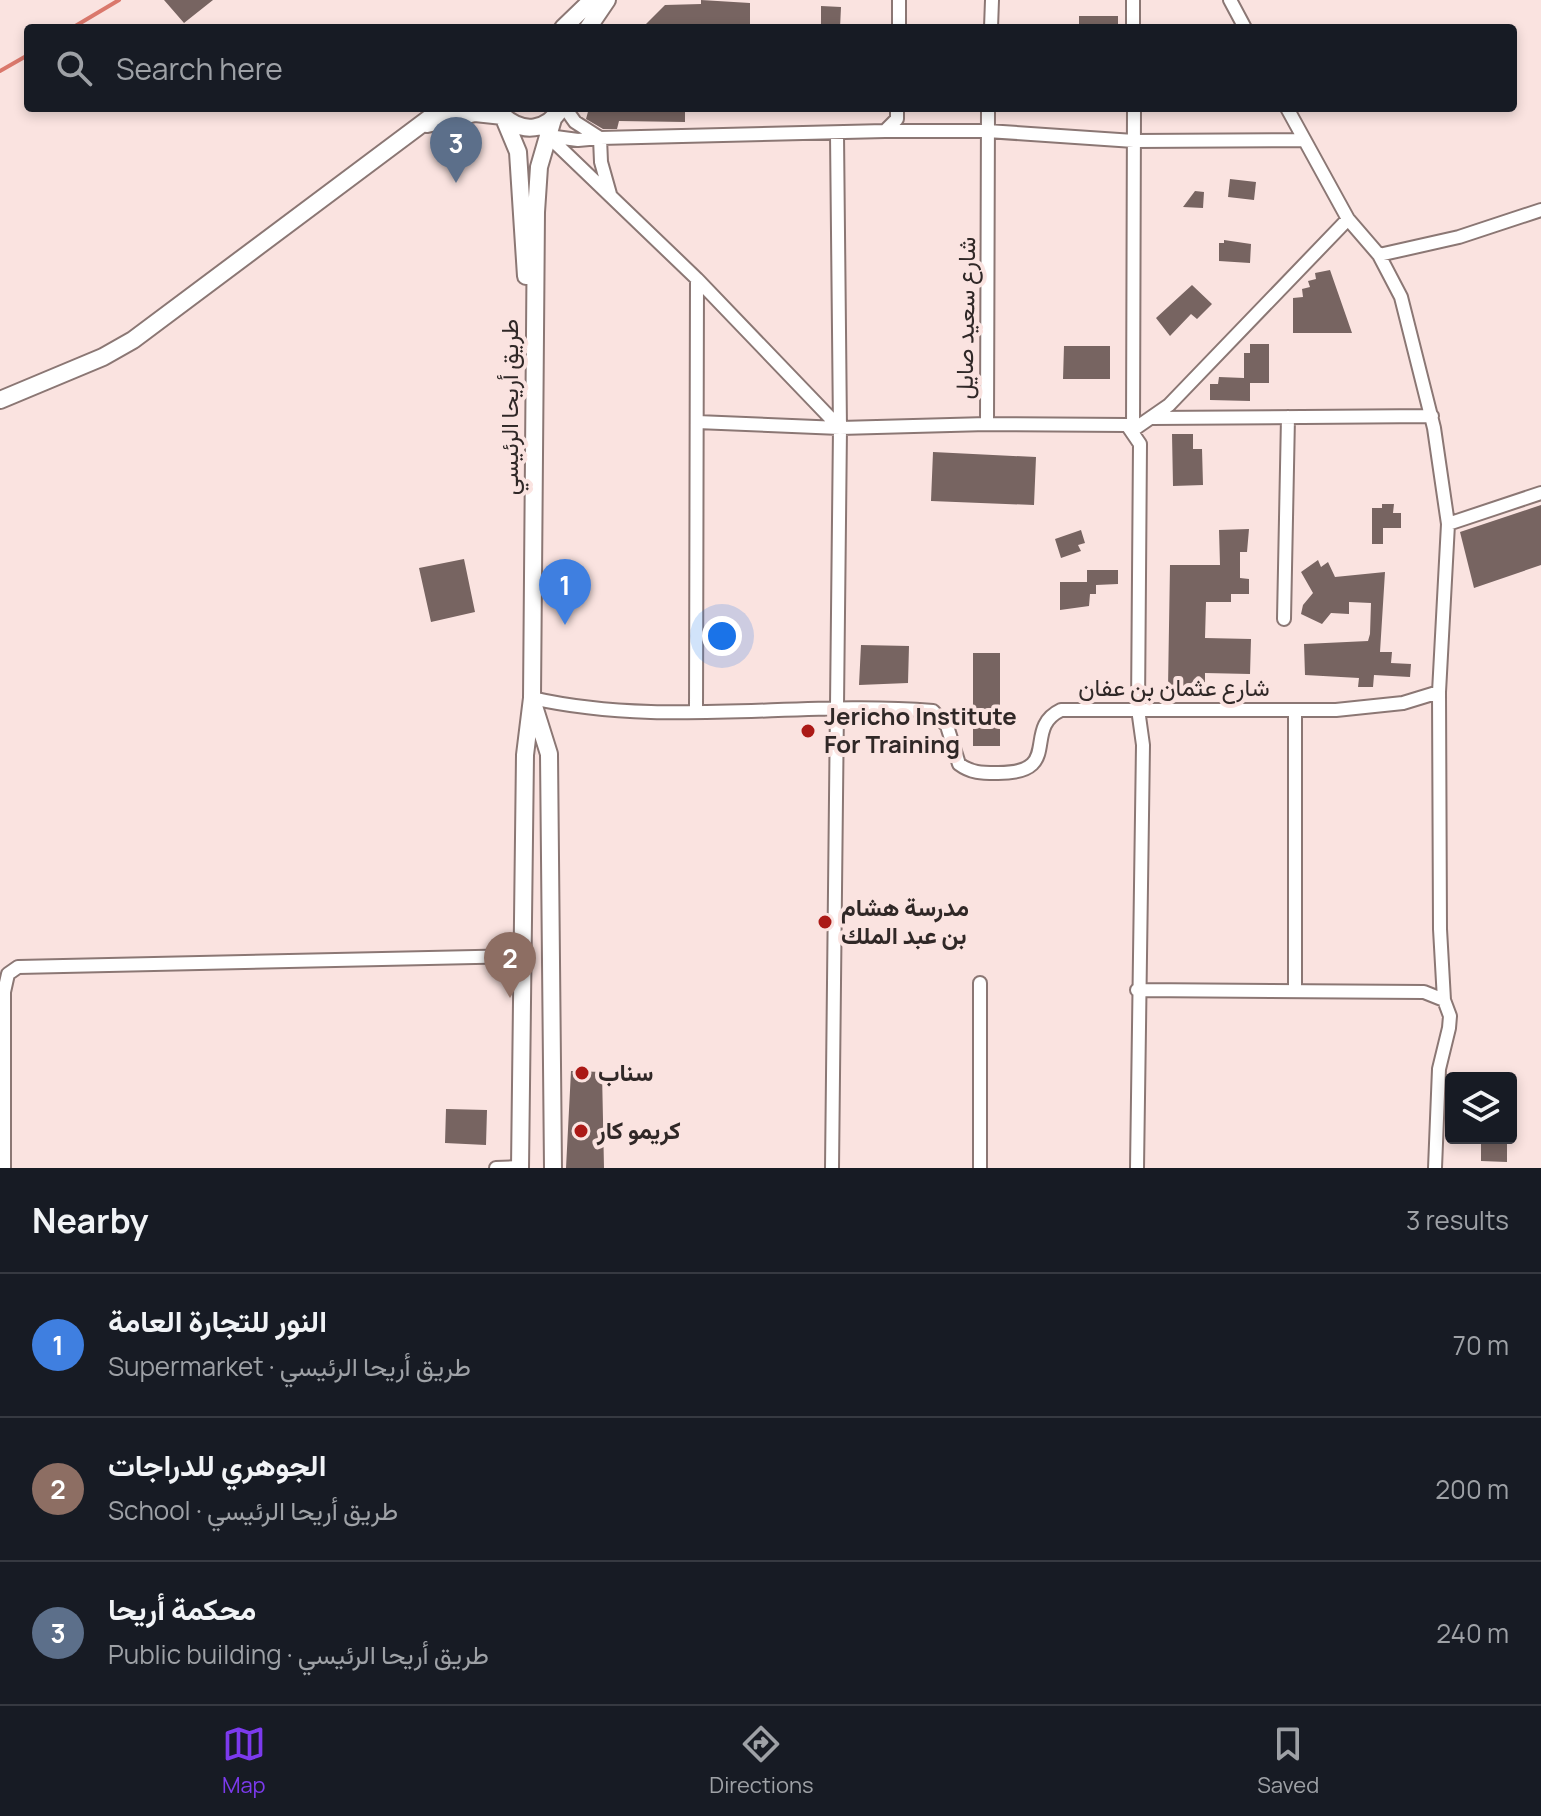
<!DOCTYPE html>
<html lang="en">
<head>
<meta charset="utf-8">
<style>
	body { margin:0; font-family:Manrope,Vazirmatn,sans-serif; background:#20242c; color:#f1f3f6 }
	.controls { position:absolute; right:24px; bottom:24px; display:grid; overflow:hidden; border-radius:8px; box-shadow:0 4px 12px #0003 }
	.controls button { width:72px; height:72px; display:grid; place-items:center; padding:0; border:0; border-bottom:2px solid #363941; background:#171b24; color:#f1f3f6; font:40px sans-serif }
	.you { position:absolute; left:722px; top:636px; width:28px; height:28px; margin:-20px; border:6px solid #fff; border-radius:50%; background:#1a73e8; box-shadow:0 0 0 12px #1a73e833 }
	.badge { display:grid; place-items:center; width:52px; height:52px; border-radius:50%; background:#7c3aed; color:#fff; font-size:26px; font-weight:700 }
	.pin { position:absolute; translate:-50% -66px; filter:drop-shadow(0 2px 4px #0008) }
	.pin::after { content:''; position:absolute; top:42px; width:28px; height:24px; background:inherit; clip-path:polygon(0 0,100% 0,50% 100%) }
	.list { margin:0; padding:0; list-style:none }
	h2 { display:flex; justify-content:space-between; align-items:center; height:104px; margin:0; padding:0 32px; font-size:34px }
	h2 small { font-size:26px; font-weight:400; color:#9ea1a6 }
	.list li { display:grid; grid-template-columns:52px 1fr auto; gap:24px; align-items:center; box-sizing:border-box; height:144px; padding:0 32px; border-top:2px solid #363941 }
	.list b { display:block; font-size:30px; white-space:nowrap }
	.list p { margin:0; font-size:26px; white-space:nowrap; color:#9ea1a6 }
	.list em { font-size:26px; font-style:normal; color:#9ea1a6 }
	.icon { flex:none; width:44px; height:44px; fill:none; stroke:currentColor; stroke-width:2; stroke-linecap:round; stroke-linejoin:round }
	.map { position:relative; flex:none; width:1541px; height:1168px; overflow:hidden }
	.search { position:absolute; background:#171b24; box-shadow:0 4px 12px #0003; left:24px; right:24px; top:24px; height:88px; display:flex; align-items:center; gap:20px; box-sizing:border-box; padding:0 28px; border-radius:8px; color:#9ea1a6; font-size:30px }
	.sheet { height:536px; background:#171b24 }
	nav { display:flex; justify-content:space-around; align-items:center; box-sizing:border-box; height:112px; border-top:2px solid #363941; background:#171b24; font-size:22px; color:#9ea1a6 }
	nav a { display:grid; justify-items:center; gap:4px }
	nav .on { color:#7c3aed }
	.map>svg:first-child { display:block }
	.lines { fill:none; stroke-linecap:round; stroke-linejoin:round }
	.stream { stroke:#da786c; stroke-width:4 }
	.building { fill:#776461 }
	.street-casing { stroke:#8b7774; stroke-width:16 }
	.secondary-casing { stroke:#8b7774; stroke-width:20 }
	.street { stroke:#fff; stroke-width:12 }
	.secondary { stroke:#fff; stroke-width:16 }
	.poi-dot { fill:#ab1916; stroke:#fae3e0; stroke-width:3 }
	.labels { text-anchor:middle; stroke-width:8; stroke-linejoin:round; paint-order:stroke }
	.street-label { font-size:24px; fill:#302827; stroke:#fae3e0 }
	.poi-label { font-size:24px; font-weight:bold; fill:#302827; stroke:#fae3e0; text-anchor:start }
</style>
</head>
<body>
<div class="map">
<svg width="1541" height="1168" viewBox="0 0 1541 1168">
	<rect width="100%" height="100%" fill="#fae3e0"/>
	<g class="lines">
		<path class="stream" d="M72 28 119 0
			M0 71 28 55"/>
	</g>
	<path class="building" d="M164 0H213L184 23Z
		M701 0 750 3V28H642L665 5 701 4Z
		M821 6 841 7 840 28H821Z
		M1079 16H1118V28H1079Z
		M589 108H685V122L619 121 617 129H603L586 119Z
		M1230 179 1256 182 1254 200 1228 197Z
		M1195 191 1204 192 1203 208 1183 207Z
		M1224 240 1251 244 1250 263 1219 261V243H1224Z
		M1330 270 1352 333H1293V298L1303 297 1302 289 1310 287 1308 281 1316 279 1315 273Z
		M1192 285 1212 304 1197 319 1191 314 1170 336 1156 318Z
		M1250 344H1269V383H1250V401L1210 400V384H1218L1219 377 1244 378V353H1250Z
		M1064 346H1110V379H1063Z
		M1172 434H1193V449H1202L1203 485 1173 486Z
		M933 452 1036 457 1034 505 931 501Z
		M1382 504H1394L1393 513H1401V528H1383V544H1372V508H1382Z
		M1541 505V565L1474 588 1460 532Z
		M1249 529 1247 552H1240V578L1249 579V594H1231V602H1206L1205 638 1251 639 1250 674 1205 673V688H1168L1170 565H1220L1219 530Z
		M1081 530 1085 543 1078 545 1081 551 1061 558 1055 539Z
		M464 559 475 612 431 622 419 568Z
		M1318 560 1321 567 1328 562 1335 577 1385 572 1380 652H1392L1391 663 1411 664 1410 677 1374 675 1373 687H1358L1359 678 1305 675 1304 644 1368 641 1370 634 1371 603 1349 602V614L1331 613 1322 624 1301 614 1303 605 1313 593 1301 572Z
		M1087 570H1118V584L1096 585V594H1090L1089 606 1060 610V582H1087Z
		M861 645 909 646 908 683 859 685Z
		M973 653H1000V746H973Z
		M571 1071 602 1072 604 1168H566Z
		M446 1109 487 1110 486 1145 445 1143Z
		M1481 1138H1507V1162L1481 1161Z"/>
	<g class="lines">
		<g class="street-casing">
			<path id="street" d="M1133 0V28
				M1230 0 1245 28
				M899 28V0
				M991 28 992 0
				M565 108 575 122 600 138 885 131 897 119V108
				M1287 108 1348 219 1379 255 1401 297 1434 428 1448 524 1439 692 1440 929 1444 1000
				M885 131H987L1134 141 1304 140
				M837 134 840 428 987 424 988 108
				M548 136 697 279 696 712
				M548 136 578 140 600 138 601 162 610 194
				M1379 255 1459 237 1541 210
				M697 279 840 428 832 1168
				M1151 418 1432 416
				M697 422 840 428
				M987 424 1127 425 1140 444 1138 709 1143 745 1137 1168
				M1133 430 1134 108
				M1133 430 1169 405 1348 219
				M1448 524 1541 493
				M1284 619 1288 417
				M532 698C663 728 800 700 933 711L947 726 959 764C971 773 982 773 996 773 1065 774 1021 729 1061 710H1336L1403 703 1439 692
				M980 983V1168
				M1295 989V711
				M1137 990 1424 992 1444 1000 1450 1016 1449 1028 1439 1069 1435 1168
				M4 1168V992L8 974 18 967 522 956
				M496 1168 520 1167"/>
		</g>
		<g class="secondary-casing">
			<path id="secondary" d="M563 28 592 0
				M588 28 607 0
				M503 116C523 134 547 131 561 108
				M427 124 475 113 503 116 518 152 526 276
				M0 400 103 357 133 340 443 108
				M533 703 549 754 553 1168
				M520 1168 525 755 532 698 536 212 539 167 553 119"/>
		</g>
		<use href="#street" class="street"/>
		<use href="#secondary" class="secondary"/>
	</g>
	<g class="poi-dot">
		<circle cx="808" cy="731" r="8"/>
		<circle cx="825" cy="922" r="8"/>
		<circle cx="582" cy="1073" r="8"/>
		<circle cx="581" cy="1131" r="8"/>
	</g>
	<g class="labels">
		<g class="street-label">
			<text transform="translate(966 318) rotate(-89)" y="8">شارع سعيد صايل</text>
			<text transform="translate(510 407) rotate(-90)" y="8">طريق أريحا الرئيسي</text>
			<text x="1174" y="696">شارع عثمان بن عفان</text>
		</g>
		<g class="poi-label">
			<text x="824" y="725">Jericho Institute<tspan x="824" dy="28">For Training</tspan></text>
			<text x="841" y="916">مدرسة هشام<tspan x="841" dy="28">بن عبد الملك</tspan></text>
			<text x="598" y="1081">سناب</text>
			<text x="597" y="1139">كريمو كار</text>
		</g>
	</g>
</svg>
<div class="controls">
<button><svg class="icon" aria-label="layers" viewBox="0 0 24 24"><path d="M12 4l9 5-9 5-9-5zM3 14l9 5 9-5"/></svg></button>
</div>
<div class="you"></div>
<div class="pin badge" style="left:565px;top:625px;background:#3f7fe0">1</div>
<div class="pin badge" style="left:510px;top:998px;background:#8d6e63">2</div>
<div class="pin badge" style="left:456px;top:183px;background:#5c6f8a">3</div>
<div class="search"><svg class="icon" aria-label="search" viewBox="0 0 24 24"><circle cx="10" cy="10" r="6"/><path d="M15 15l6 6"/></svg>Search here</div>
</div>
<section class="sheet">
<h2>Nearby<small>3 results</small></h2>
<ul class="list">
<li><span class="badge" style="background:#3f7fe0">1</span><div><b>النور للتجارة العامة</b><p>Supermarket · طريق أريحا الرئيسي</p></div><em>70 m</em></li>
<li><span class="badge" style="background:#8d6e63">2</span><div><b>الجوهري للدراجات</b><p>School · طريق أريحا الرئيسي</p></div><em>200 m</em></li>
<li><span class="badge" style="background:#5c6f8a">3</span><div><b>محكمة أريحا</b><p>Public building · طريق أريحا الرئيسي</p></div><em>240 m</em></li>
</ul>
</section>
<nav>
<a class="on"><svg class="icon" aria-label="map" viewBox="0 0 24 24"><path d="M3 6l6-2 6 2 6-2v14l-6 2-6-2-6 2zM9 4v14M15 6v14"/></svg>Map</a>
<a><svg class="icon" aria-label="directions" viewBox="0 0 24 24"><path d="M12 3l9 9-9 9-9-9zM9 14v-3h6M13 9l2 2-2 2"/></svg>Directions</a>
<a><svg class="icon" aria-label="saved" viewBox="0 0 24 24"><path d="M7 4h10v16l-5-4-5 4z"/></svg>Saved</a>
</nav>
</body>
</html>
